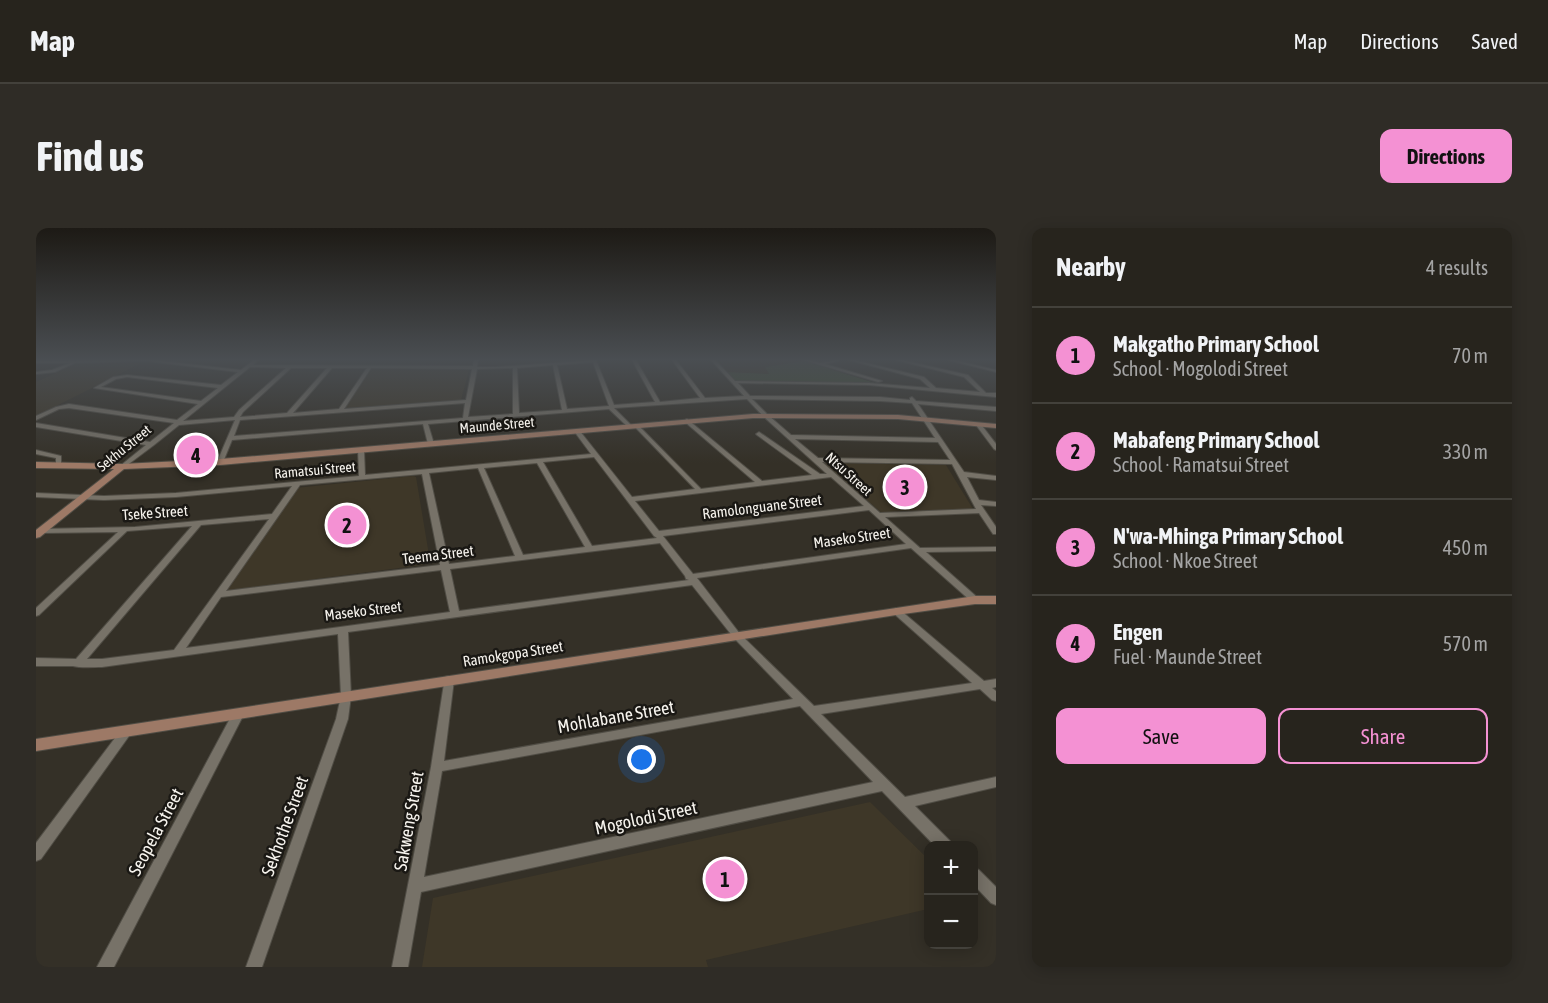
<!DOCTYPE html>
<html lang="en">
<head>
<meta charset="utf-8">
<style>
	body { margin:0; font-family:"Asap Condensed",sans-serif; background:#2f2c26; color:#f1f3f6 }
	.controls { position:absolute; right:18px; bottom:18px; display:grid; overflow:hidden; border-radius:12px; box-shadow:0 3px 15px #0003 }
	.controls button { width:54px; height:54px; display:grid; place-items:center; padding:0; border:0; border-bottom:2px solid #43413b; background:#27241d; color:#f1f3f6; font:30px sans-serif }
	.you { position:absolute; left:606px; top:532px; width:21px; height:21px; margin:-15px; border:4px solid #fff; border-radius:50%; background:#1a73e8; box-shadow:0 0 0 9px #1a73e833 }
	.badge { display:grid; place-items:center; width:39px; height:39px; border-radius:50%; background:#f491d3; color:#111; font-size:20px; font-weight:700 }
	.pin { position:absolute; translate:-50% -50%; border:3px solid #fff; box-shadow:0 2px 6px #0006 }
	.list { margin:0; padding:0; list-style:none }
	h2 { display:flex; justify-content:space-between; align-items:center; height:78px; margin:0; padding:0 24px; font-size:26px }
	h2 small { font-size:20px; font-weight:400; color:#a4a4a4 }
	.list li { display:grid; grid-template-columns:39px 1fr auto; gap:18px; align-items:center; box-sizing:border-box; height:96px; padding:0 24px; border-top:2px solid #43413b }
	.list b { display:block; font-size:22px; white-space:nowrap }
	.list p { margin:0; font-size:20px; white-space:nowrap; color:#a4a4a4 }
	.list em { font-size:20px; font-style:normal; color:#a4a4a4 }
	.actions { display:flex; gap:12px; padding:18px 24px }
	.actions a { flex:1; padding:14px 0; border:2px solid #f491d3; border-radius:12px; text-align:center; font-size:21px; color:#f491d3 }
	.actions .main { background:#f491d3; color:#111 }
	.map { position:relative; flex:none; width:960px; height:739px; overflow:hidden; border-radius:12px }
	header { display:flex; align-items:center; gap:36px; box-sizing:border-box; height:84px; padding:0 30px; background:#27241d; border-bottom:2px solid #43413b }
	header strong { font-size:28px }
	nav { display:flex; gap:33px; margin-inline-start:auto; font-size:21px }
	.intro { display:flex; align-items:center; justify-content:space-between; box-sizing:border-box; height:144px; padding:0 36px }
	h1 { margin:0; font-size:42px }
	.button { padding:15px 27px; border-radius:12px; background:#f491d3; color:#111; font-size:21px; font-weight:700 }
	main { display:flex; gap:36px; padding:0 36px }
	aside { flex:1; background:#27241d; border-radius:12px; box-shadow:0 3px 15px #0003 }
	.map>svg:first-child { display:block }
	.built { fill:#3e3728 }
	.green { fill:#405034 }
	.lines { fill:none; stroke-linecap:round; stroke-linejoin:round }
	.street-casing { stroke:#504d45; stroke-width:2 }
	.secondary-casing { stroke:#504d45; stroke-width:2 }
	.street { fill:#777268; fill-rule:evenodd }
	.secondary { fill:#9d7966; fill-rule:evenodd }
	.labels { text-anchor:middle; stroke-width:5; stroke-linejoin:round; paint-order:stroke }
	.far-street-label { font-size:14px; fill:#f6f3ed; stroke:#1a1814 }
	.street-label { font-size:15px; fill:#f6f3ed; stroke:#1a1814 }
	.near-street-label { font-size:18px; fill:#f6f3ed; stroke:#1a1814 }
</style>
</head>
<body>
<header>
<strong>Map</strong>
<nav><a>Map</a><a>Directions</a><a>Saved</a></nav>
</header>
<div class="intro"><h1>Find us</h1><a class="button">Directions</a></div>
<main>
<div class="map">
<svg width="960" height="739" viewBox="0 0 960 739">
	<rect width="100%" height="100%" fill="#343027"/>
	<path class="built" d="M680 132H762L768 133 729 139 734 146 692 144Z
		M107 134 50 163 0 188V154L42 135Z
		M340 141 433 142 425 172 309 180 335 142Z
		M786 235 910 237 937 281 846 285Z
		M377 248 380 249 394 333 386 337 187 363 259 260Z
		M834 574 892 631V681L670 732 672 739H386L397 670Z"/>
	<path class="green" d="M768 133 839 155 699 153 692 144 733 146 729 139Z"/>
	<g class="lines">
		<g class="street-casing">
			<path id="street" d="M117 132 205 142 218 132H222L217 137 437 138 438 132H442L441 139H460L560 132 578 177 619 174 596 132H600L624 174 664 170 636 132H640L669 170 708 168 675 132H679L699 153 833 155 894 160 884 151 813 132H818L888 149 900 160 944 164 928 149 860 132H866L932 147 950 165H960V169L833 157 702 155 714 168 844 169 874 172V170L876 169 880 173 960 179V183L882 176 928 244 960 248V252L931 249 943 272 960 274V278L945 277 960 299V306H957L943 285 849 289 884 320 960 319V323L890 324 942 370 944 372 942 374H936L875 320 661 350 704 406 778 478 936 455 855 383 860 380 863 381 948 453 960 451V459L956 460 960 463V473L956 472 944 461 785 486 869 569 960 549V559L879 578 914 613 916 618H899L846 563 385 664 372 739H356L395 539 409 449 413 448 417 449 418 452 408 533 757 471 698 410 656 357 312 404 315 468 312 491 226 739H210L300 491 305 468 302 406 66 439C58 439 43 440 37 438H0V430L40 431 156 298 91 303 3 387 0 388V380L82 304 4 305 0 303 4 301 99 299 236 286 256 258 140 269 68 272 0 269V265L68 268 140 265 323 248 322 222 325 220 328 222 329 247 555 226 538 203 541 201 543 202 596 269 659 261 599 199V197L601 196 665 261 719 254 649 194V192L651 191 726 253 776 247 721 207 720 206 723 204 784 246H791L728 189 711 171 578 180 595 197V199L593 200 573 181 392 196 398 216 395 218 392 216 387 196 196 212 187 234 184 236 181 234 199 192 143 197 118 217 86 241 84 240V238L110 217 0 199V195L114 214 138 195 33 180 23 181 0 192V188L20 179 33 176 141 192 162 176 58 160 77 149 91 147 185 157 202 144 110 133 39 135 19 144 0 146V144L16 142 34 135H0V133ZM557 134 573 178 531 181 521 137ZM517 137 526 182 483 185 481 140ZM214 139 250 140 203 182 198 189 147 193ZM255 140H291L251 185 204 189 207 184ZM296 140H331L303 181 257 185ZM335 140 436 141 430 172 308 181ZM477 140V186L432 189 441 141ZM91 149 182 160 165 173 65 159 80 151ZM716 171 844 173 876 175 899 210 755 207 732 187ZM429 175 427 190 198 208 204 192ZM759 211 902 214 914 232 782 230ZM558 229 618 308 621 310 556 318 507 234ZM786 234 916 236 940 281 844 285ZM501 235 549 319 487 327 448 240ZM442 240 479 328 413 336 393 245ZM386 246 404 337 190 363 264 257ZM795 249 828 278 623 303 599 273ZM833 282 870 316 657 346 627 308ZM233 291 138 422 66 431H51L165 297ZM624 315 649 348 650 351 653 352 423 383 414 341ZM405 342 414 384 150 420 185 369ZM764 478 837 554 388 649 406 543Z
				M767 132H772L784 135 802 132V133L789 136 846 153 842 154Z
				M912 132H918L960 142V144Z
				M940 195H944L960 216V222L958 221 940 197Z
				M0 222 25 228V237L20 238V230L0 226Z
				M202 482 206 483 208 486 78 739H61L198 483Z
				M89 500 93 502 95 505 93 508 5 631 0 633V615L85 502Z
				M938 640 943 642 960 659V677L955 675 938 657Z"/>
		</g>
		<g class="secondary-casing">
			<path id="secondary" d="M717 186 862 187 960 196V200L862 191 717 190 184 237 88 241 4 309 0 310V302L78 241 0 240V234L86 236 184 231Z
				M939 368H960V376H939L860 387 0 523V511Z"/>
		</g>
		<use href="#street" class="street"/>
		<use href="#secondary" class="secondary"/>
	</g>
	<linearGradient id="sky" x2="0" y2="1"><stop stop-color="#1d1a15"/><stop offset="0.56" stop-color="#4a4e52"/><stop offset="1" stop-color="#4a4e52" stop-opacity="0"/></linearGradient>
	<rect width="960" height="235" fill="url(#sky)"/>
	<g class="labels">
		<g class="far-street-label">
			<text transform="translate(461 197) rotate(-5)" y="5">Maunde Street</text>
			<text transform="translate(88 220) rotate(-39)" y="5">Sekhu Street</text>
			<text transform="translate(279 242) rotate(-5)" y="5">Ramatsui Street</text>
			<text transform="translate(813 246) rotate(42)" y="5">Ntsu Street</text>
		</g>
		<g class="street-label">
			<text transform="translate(726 279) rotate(-7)" y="5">Ramolonguane Street</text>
			<text transform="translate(119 285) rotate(-4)" y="5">Tseke Street</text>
			<text transform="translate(816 310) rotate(-8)" y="5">Maseko Street</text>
			<text transform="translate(402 327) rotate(-7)" y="5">Teema Street</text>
			<text transform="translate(327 383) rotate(-7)" y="5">Maseko Street</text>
			<text transform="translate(477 426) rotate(-9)" y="5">Ramokgopa Street</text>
		</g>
		<g class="near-street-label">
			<text transform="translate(580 489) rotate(-10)" y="6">Mohlabane Street</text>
			<text transform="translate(610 590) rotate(-12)" y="6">Mogolodi Street</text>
			<text transform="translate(373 593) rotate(-80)" y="6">Sakweng Street</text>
			<text transform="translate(249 598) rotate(-70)" y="6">Sekhothe Street</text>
			<text transform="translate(120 604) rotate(-62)" y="6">Seopela Street</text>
		</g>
	</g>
</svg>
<div class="controls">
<button>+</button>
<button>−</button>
</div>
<div class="you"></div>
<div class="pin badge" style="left:689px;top:651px">1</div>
<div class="pin badge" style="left:311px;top:297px">2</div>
<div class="pin badge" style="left:869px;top:259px">3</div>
<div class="pin badge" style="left:160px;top:227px">4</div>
</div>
<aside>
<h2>Nearby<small>4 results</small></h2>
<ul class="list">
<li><span class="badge">1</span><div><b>Makgatho Primary School</b><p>School · Mogolodi Street</p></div><em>70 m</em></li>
<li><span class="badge">2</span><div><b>Mabafeng Primary School</b><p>School · Ramatsui Street</p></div><em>330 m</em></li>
<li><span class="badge">3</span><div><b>N'wa-Mhinga Primary School</b><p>School · Nkoe Street</p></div><em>450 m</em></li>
<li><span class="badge">4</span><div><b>Engen</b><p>Fuel · Maunde Street</p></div><em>570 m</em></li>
</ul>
<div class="actions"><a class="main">Save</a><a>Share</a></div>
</aside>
</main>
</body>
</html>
